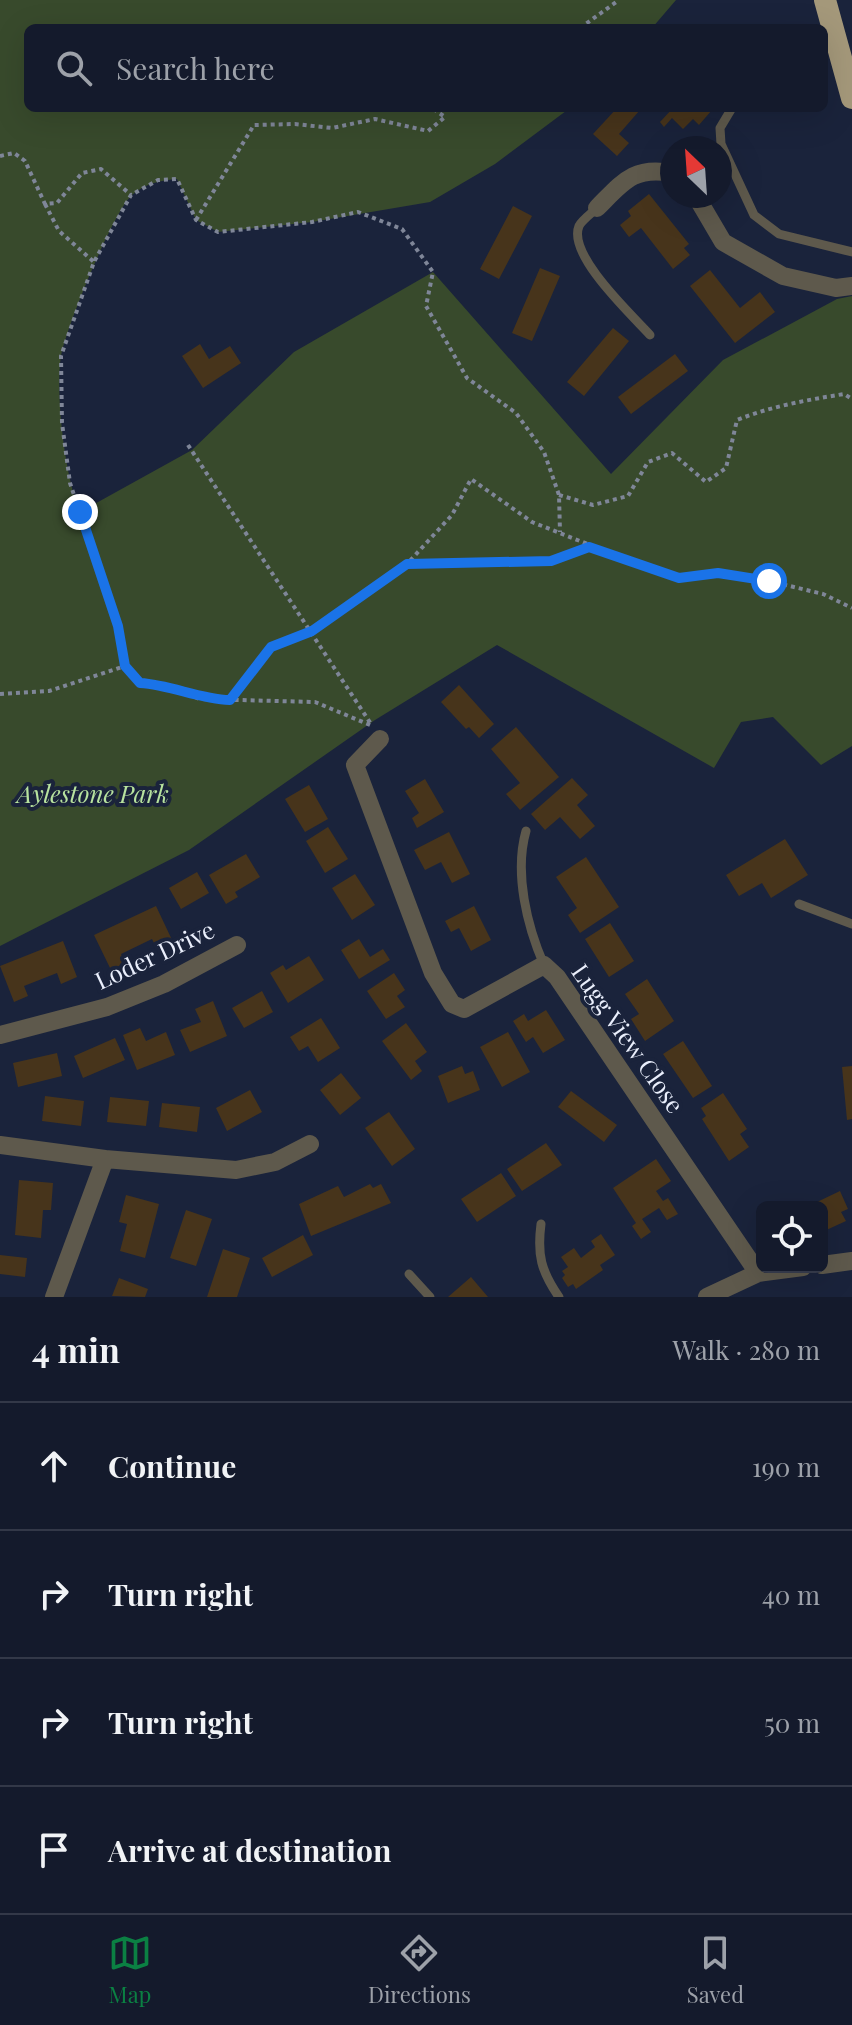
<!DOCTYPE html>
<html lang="en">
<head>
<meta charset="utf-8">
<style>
	body { margin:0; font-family:"Playfair Display",serif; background:#212738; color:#f1f3f6 }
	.controls { position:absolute; right:24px; bottom:24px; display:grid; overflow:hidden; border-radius:12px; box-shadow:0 8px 32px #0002 }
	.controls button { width:72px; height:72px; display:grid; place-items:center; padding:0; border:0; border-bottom:2px solid #333848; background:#141a2c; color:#f1f3f6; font:40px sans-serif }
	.compass { position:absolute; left:660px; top:136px; width:72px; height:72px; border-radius:50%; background:#141a2c; box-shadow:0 8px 32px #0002; rotate:335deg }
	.stop { position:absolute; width:24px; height:24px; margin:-18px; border:6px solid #1a73e8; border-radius:50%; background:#fff }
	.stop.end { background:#1a73e8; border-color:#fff; box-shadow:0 2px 8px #0008 }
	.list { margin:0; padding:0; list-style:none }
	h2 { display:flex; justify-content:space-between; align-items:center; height:104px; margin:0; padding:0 32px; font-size:34px }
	h2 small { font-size:26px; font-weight:400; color:#9da1a9 }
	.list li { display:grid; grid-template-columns:52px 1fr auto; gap:24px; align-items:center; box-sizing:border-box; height:128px; padding:0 32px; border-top:2px solid #333848 }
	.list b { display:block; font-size:30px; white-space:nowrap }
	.list em { font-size:26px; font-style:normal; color:#9da1a9 }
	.icon { flex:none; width:44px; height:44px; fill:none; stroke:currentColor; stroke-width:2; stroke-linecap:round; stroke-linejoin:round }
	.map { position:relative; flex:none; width:852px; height:1297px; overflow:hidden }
	.search { position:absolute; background:#141a2c; box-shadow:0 8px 32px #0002; left:24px; right:24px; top:24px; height:88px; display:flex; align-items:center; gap:20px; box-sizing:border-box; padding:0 28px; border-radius:12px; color:#9da1a9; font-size:30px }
	.sheet { height:616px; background:#141a2c }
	nav { display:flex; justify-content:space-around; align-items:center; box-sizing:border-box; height:112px; border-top:2px solid #333848; background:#141a2c; font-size:22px; color:#9da1a9 }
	nav a { display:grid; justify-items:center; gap:4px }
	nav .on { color:#0b8043 }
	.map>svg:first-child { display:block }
	.green { fill:#384a2c }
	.building { fill:#47341b }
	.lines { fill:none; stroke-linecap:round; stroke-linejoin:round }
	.path { stroke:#7f8698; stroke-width:4; stroke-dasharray:4 4; stroke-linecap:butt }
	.service { stroke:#5e594c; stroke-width:9 }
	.minor { stroke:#5e594c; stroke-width:18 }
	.trunk { stroke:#a4987a; stroke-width:22 }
	.route { stroke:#1a73e8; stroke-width:10 }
	.labels { text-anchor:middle; stroke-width:8; stroke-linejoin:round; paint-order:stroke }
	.park-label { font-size:24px; font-style:italic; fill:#b8e39f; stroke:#1a233b }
	.street-label { font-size:24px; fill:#eaeffc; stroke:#1a233b }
</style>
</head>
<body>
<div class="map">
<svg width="852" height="1297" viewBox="0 0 852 1297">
	<rect width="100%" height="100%" fill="#1a233b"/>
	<path class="green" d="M0 0H676L652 28H28V108H570L495 164 430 202 312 222 218 232 196 220 177 179C162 180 144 184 132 195 113 212 66 328 61 356 55 392 65 479 80 512L192 450 294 352 433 272 611 474 723 360 837 299 852 296V746L821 765 773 717 741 722 714 768 497 645 375 720 189 850 0 946Z"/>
	<path class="building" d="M617 108 640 110 619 134 629 143 617 156 593 134Z
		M673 108H710L712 110 699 125 693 119 683 129 672 118 664 127 660 122Z
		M649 194 689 244 684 248 690 255 673 269 641 228 629 237 620 225 631 216 628 211Z
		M513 206 532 216 499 279 480 269Z
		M540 268 560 276 532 341 512 333Z
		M710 270 740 308 760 292 775 312 735 343 690 286Z
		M613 328 629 341 584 396 567 382Z
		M200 344 209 359 230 346 241 363 203 388 182 356Z
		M675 354 688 371 631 414 618 397Z
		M459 685 494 724 479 738 469 727 466 729 441 702Z
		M516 727 559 777 520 810 506 794 520 783 491 749Z
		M572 778 588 795 577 805 595 826 580 839 560 817 545 830 531 814Z
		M425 779 444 812 417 828 412 818 419 813 405 791Z
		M309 785 328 819 305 832 285 799Z
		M328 827 348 859 325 873 306 841Z
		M449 832 470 874 452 883 441 862 425 870 414 850Z
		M785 839 808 875 771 898 762 883 739 896 726 875Z
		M246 854 260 877 235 892 238 897 226 904 209 875Z
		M586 857 619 907 580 933 568 915 577 908 556 877Z
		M197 872 209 893 181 909 169 888Z
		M355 874 375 905 352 920 332 888Z
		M156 906 173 942 157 949 152 939 121 954 125 963 111 970 94 935Z
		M474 906 491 940 471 951 459 928 451 932 445 921Z
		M610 923 634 961 609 977 585 939Z
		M359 939 370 957 383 949 390 960 359 979 341 950Z
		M63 941 77 977 61 984 57 973 24 986 28 996 14 1002 0 966Z
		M309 956 324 980 288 1003 270 973 283 965 286 970Z
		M394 973 405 990 397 996 405 1007 386 1019 367 991Z
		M647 979 674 1021 645 1041 631 1019 639 1014 625 994Z
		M262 991 273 1012 244 1028 232 1008Z
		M213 1001 227 1036 190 1052 180 1030 201 1022 195 1009Z
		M546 1010 565 1040 543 1053 533 1037 526 1042 513 1021 524 1014 528 1021Z
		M321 1018 340 1048 318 1062 308 1046 299 1051 290 1037Z
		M406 1023 427 1052 415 1061 422 1071 411 1080 382 1041Z
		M140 1028 146 1041 166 1032 175 1055 137 1070 123 1035Z
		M508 1032 530 1072 502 1087 480 1047Z
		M115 1038 125 1060 83 1078 74 1056Z
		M683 1041 712 1086 693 1098 663 1054Z
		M57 1053 62 1076 18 1087 13 1063Z
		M462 1066 465 1074 473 1071 480 1090 448 1103 438 1076Z
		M852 1066V1119L847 1120 842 1067Z
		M341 1073 361 1098 340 1115 320 1090Z
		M250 1090 262 1112 227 1131 216 1108Z
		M571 1091 617 1125 604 1142 558 1107Z
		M723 1093 747 1129 740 1134 749 1147 729 1161 702 1119 706 1116 701 1108Z
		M45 1096 84 1101 81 1126 42 1121Z
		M110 1097 149 1101 146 1126 107 1122Z
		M162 1103 200 1107 197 1132 159 1127Z
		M389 1112 415 1149 392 1166 365 1128Z
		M546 1143 562 1165 522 1191 507 1169Z
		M656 1159 671 1181 656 1191 663 1201 668 1198 678 1214 667 1220 659 1208 642 1219 651 1232 641 1239 632 1226 636 1223 613 1188Z
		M501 1173 516 1196 477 1222 461 1199Z
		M19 1180 53 1183 51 1210H43L41 1238 15 1235Z
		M370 1184 373 1188 381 1184 391 1203 311 1236 299 1204 338 1186 344 1197Z
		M840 1191 848 1209 841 1212 846 1221 822 1232V1207L817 1202Z
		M126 1195 159 1204 145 1258 120 1251 127 1224 119 1222Z
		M186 1210 212 1219 196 1266 170 1258Z
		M601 1234 615 1255 600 1265 603 1270 576 1289 573 1284 568 1287 562 1278 565 1275 562 1271 568 1267 561 1257 574 1248 581 1258 595 1247 591 1241Z
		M303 1235 313 1255 272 1277 262 1258Z
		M223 1249 250 1258 237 1297H207Z
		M0 1255 27 1258 25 1277 0 1274Z
		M471 1277 488 1297H448Z
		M119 1278 148 1289 145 1297 112 1296Z"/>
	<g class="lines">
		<path class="path" d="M580 28 619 0
			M0 156 14 153 25 161 45 204 57 203 82 173 101 169 131 195
			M45 204 59 231 94 262
			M196 220 254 125 295 124 332 128 375 119 428 131 445 117 432 108
			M188 445 371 724
			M559 495 593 505 628 496 648 462 672 453 706 482 726 468 737 420C772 406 807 400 844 394L852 399
			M407 564 551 561 589 547
			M0 694 49 691 125 666
			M230 700 271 647 312 631 407 564 452 515 471 479 532 522 643 566 679 578 718 573 769 581 823 594 852 608
			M370 725 315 702 200 699 164 685 140 683 125 666 118 626 70 483 62 423 61 356 94 262 131 195 158 180 177 179 196 220 218 232 312 222 358 212 402 229 433 272 426 306 467 378 516 413 544 452 559 495 560 532"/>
		<path class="service" d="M732 108 720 128 721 144 754 215 779 234 852 252
			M597 208C592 213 582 220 579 226 567 255 632 315 650 335
			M526 831C514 873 527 926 544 965
			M799 904 852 924
			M541 1224C537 1255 541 1271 559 1297
			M409 1274 430 1297"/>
		<path class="minor" d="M696 196 723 242 783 276 836 288 852 286
			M597 208C623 182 633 166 672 173
			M380 739 355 765 433 973 452 1004 464 1009 544 965 557 977 758 1273
			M0 1035 107 1007 164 984 237 945
			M0 1145 105 1159 54 1297
			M105 1159 236 1170 275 1162 310 1144
			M822 1265 852 1261
			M707 1297 758 1273 803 1267"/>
		<path class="trunk" d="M825 0 852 98"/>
	</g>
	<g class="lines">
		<path class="route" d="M80 512 118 626 125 666 140 683C172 685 198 699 230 700L271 647 312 631 407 564 551 561 589 547 679 578 718 573 769 581"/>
	</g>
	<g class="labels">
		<g class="park-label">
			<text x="93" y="803">Aylestone Park</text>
		</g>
		<g class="street-label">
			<text transform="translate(155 956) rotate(-25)" y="8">Loder Drive</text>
			<text transform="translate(627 1039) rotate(55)" y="8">Lugg View Close</text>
		</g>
	</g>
</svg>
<div class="controls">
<button><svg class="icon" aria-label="locate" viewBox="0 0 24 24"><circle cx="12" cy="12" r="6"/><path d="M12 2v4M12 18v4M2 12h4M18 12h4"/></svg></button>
</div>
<svg class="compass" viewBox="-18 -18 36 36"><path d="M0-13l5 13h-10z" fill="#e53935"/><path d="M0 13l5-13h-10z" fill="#9da1a9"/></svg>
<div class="stop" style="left:769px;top:581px"></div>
<div class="stop end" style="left:80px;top:512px"></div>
<div class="search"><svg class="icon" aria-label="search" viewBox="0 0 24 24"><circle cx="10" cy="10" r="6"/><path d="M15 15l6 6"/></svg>Search here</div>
</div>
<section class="sheet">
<h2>4 min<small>Walk · 280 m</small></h2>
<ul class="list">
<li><svg class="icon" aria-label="ahead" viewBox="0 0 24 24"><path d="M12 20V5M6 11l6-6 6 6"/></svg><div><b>Continue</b></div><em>190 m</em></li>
<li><svg class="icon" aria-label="right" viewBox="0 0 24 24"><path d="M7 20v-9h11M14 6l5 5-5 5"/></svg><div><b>Turn right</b></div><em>40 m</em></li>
<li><svg class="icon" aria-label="right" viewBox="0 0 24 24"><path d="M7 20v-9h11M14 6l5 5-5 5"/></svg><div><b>Turn right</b></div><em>50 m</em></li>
<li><svg class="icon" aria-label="arrive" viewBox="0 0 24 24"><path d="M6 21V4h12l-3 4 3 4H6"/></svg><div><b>Arrive at destination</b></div></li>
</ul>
</section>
<nav>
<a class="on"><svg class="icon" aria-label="map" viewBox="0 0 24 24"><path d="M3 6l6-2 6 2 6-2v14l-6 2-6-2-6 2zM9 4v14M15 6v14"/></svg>Map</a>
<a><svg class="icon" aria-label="directions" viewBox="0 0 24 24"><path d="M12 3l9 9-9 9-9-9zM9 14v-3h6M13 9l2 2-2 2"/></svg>Directions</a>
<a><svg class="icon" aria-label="saved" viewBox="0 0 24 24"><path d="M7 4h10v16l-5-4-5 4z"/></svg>Saved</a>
</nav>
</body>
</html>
